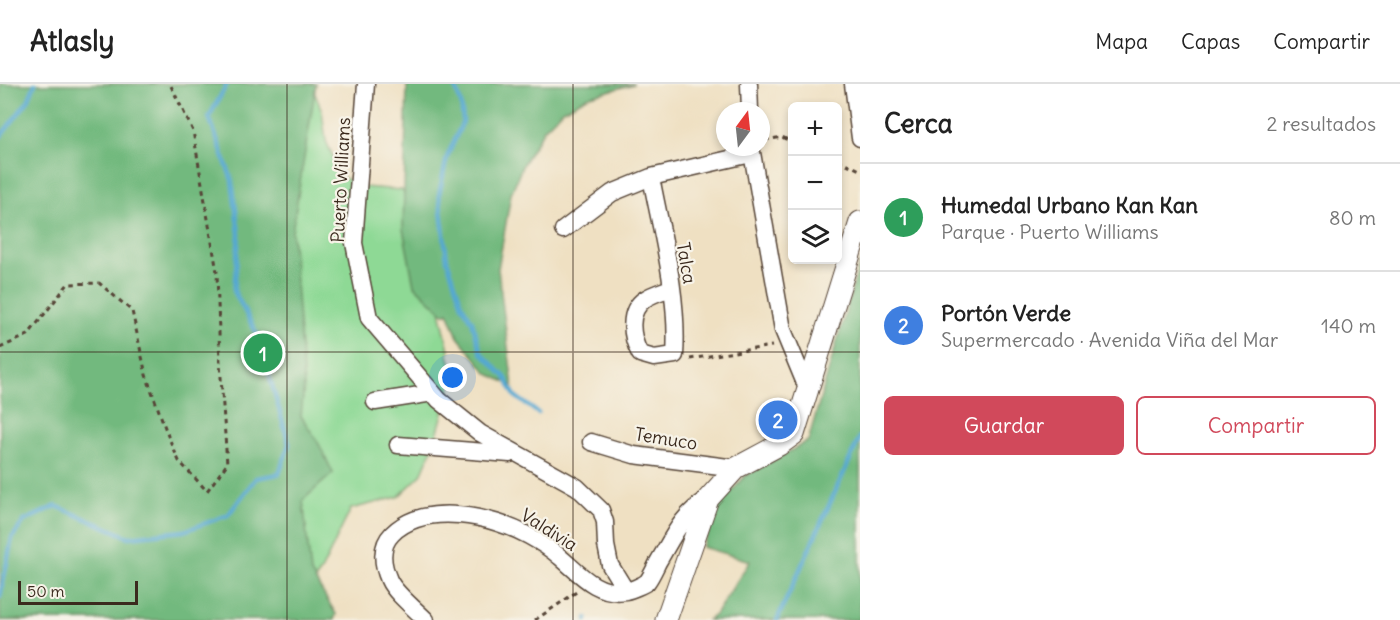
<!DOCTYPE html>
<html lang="es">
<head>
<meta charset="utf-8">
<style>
	body { margin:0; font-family:Delius,sans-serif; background:#f6f6f6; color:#222 }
	.controls { position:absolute; right:18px; top:18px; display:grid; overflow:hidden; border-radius:9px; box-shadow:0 3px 9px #0003 }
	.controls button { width:54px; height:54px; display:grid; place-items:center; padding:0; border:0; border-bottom:2px solid #e0e0e0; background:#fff; color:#222; font:30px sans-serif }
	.compass { position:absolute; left:716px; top:18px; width:54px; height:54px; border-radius:50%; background:#fff; box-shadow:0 3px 9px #0003; rotate:15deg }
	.scale { position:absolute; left:18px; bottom:15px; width:120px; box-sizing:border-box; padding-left:6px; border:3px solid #3b2a1e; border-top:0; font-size:16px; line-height:21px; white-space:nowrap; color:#3b2a1e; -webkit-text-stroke:4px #f7f3e8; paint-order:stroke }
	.you { position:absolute; left:453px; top:294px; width:21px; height:21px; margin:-15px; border:4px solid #fff; border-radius:50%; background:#1a73e8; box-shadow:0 0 0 9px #1a73e833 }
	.badge { display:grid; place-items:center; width:39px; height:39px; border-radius:50%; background:#d1495b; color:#fff; font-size:20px; font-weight:700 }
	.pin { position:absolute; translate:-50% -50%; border:3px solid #fff; box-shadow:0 2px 6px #0006 }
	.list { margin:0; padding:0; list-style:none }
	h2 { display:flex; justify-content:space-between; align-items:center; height:78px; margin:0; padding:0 24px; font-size:26px }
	h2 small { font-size:20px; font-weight:400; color:#767676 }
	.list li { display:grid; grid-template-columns:39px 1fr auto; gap:18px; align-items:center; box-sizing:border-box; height:108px; padding:0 24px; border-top:2px solid #e0e0e0 }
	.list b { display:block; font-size:22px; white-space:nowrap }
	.list p { margin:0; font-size:20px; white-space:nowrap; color:#767676 }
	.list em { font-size:20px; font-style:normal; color:#767676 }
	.actions { display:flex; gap:12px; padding:18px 24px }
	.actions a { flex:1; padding:14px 0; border:2px solid #d1495b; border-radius:9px; text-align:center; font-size:21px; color:#d1495b }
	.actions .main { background:#d1495b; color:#fff }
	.icon { flex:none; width:33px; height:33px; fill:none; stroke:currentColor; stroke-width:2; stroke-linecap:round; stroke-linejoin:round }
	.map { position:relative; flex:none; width:860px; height:536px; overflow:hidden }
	header { display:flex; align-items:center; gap:36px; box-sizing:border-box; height:84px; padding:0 30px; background:#fff; border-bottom:2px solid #e0e0e0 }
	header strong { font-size:28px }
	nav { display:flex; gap:33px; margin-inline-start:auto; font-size:21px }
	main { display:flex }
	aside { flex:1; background:#fff }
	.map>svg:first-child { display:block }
	.green { fill:#8ed995; stroke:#64825a; stroke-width:1.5 }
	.forest { fill:#72b97e; stroke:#56724e; stroke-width:1.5 }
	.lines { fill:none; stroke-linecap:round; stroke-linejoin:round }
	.stream { stroke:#55a8d1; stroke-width:4.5 }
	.minor-casing { stroke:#564537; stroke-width:19 }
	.tertiary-casing { stroke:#564537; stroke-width:23 }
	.path { stroke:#564537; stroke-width:3; stroke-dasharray:4.5 4.5; stroke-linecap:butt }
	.minor { stroke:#fff; stroke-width:16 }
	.tertiary { stroke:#fff; stroke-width:21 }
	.grid { fill:none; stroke:#3b2a1e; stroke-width:1.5; stroke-opacity:0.55 }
	.labels { text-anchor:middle; stroke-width:4.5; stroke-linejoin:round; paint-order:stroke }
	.street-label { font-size:18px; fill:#3b2a1e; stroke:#f7f3e8 }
</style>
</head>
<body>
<header>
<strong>Atlasly</strong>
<nav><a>Mapa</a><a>Capas</a><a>Compartir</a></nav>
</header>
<main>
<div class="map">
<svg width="860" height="536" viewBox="0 0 860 536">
	<rect width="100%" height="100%" fill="#f7f3e8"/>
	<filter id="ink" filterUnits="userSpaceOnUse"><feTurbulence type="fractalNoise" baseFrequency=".0167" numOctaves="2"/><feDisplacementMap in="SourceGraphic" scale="12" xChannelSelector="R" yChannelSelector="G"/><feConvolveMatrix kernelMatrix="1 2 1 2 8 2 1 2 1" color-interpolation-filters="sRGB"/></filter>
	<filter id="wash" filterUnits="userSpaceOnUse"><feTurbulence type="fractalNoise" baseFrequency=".008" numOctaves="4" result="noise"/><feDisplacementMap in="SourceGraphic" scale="24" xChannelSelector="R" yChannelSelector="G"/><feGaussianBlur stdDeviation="1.35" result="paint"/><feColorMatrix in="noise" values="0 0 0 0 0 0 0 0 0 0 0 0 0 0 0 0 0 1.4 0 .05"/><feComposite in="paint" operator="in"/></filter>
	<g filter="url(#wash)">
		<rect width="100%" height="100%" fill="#efe0c2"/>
		<path class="green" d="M311 0 322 27 326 57 342 93 363 103 402 106 424 157 449 266 448 271 454 290 435 358 421 391 398 413 351 425 320 489 290 529 0 536Z"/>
		<path class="forest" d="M0 0H316L292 148 304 302 301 332 318 358 333 389 303 416 311 489 336 530 334 536H0Z
			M407 0H634L587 13 563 26 544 45 523 80 511 110 498 185 513 302 488 290 458 253 448 228 444 230 414 201 403 145Z
			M860 178V536H708L715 531 750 477 702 463 721 419 745 392 808 357Z"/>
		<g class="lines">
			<path class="stream" d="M454 0 461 19 463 37 447 73 439 110 447 176 462 221 472 237 481 269 505 293 515 312 538 329
				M0 53 28 17 35 0
				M0 513 12 454 24 437 56 422 129 453 184 447 228 431 256 394 279 390 289 360 258 252 234 207 239 150 232 96 209 33 227 0
				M587 536V534
				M777 536 860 353"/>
		</g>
	</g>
	<g filter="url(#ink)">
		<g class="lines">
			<g class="minor-casing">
				<path id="minor" d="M366 0 354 159 369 234 439 316 480 349 577 403 601 426 605 438 606 461 610 481 626 507
					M749 0 750 27
					M853 0 860 54
					M751 63 783 246 807 304
					M651 93C662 151 679 212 675 271L654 274 640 270C631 253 627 227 645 215 652 210 663 207 671 204
					M563 146 612 109 651 93 751 70
					M375 318 433 309
					M591 358 634 371 736 384
					M398 361 510 370
					M426 536C416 526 394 508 389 496 382 480 380 462 392 450 425 417 493 432 529 452 540 458 551 465 560 473 579 489 597 512 626 507 631 506 643 501 647 498 651 493 655 484 658 478 673 453 682 430 708 415"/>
			</g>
			<g class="tertiary-casing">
				<path id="tertiary" d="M666 536 708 415 736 384 779 361 794 350 860 138"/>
			</g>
			<path class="path" d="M765 56 782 53 792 58
				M838 76 860 86
				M0 264 28 251 68 200 99 199 132 227 146 291 168 352 179 377 207 407 227 380 220 279 217 188 193 47 170 0
				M690 275 772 262
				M535 536 578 507"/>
			<use href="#minor" class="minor"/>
			<use href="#tertiary" class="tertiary"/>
		</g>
	</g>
	<path class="grid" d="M287 0V536M573 0V536M0 268H860"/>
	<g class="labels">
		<g class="street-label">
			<text transform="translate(341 96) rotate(-87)" y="6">Puerto Williams</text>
			<text transform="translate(686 179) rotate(80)" y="6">Talca</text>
			<text transform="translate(666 355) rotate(9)" y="6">Temuco</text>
			<text transform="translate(549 446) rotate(32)" y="6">Valdivia</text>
		</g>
	</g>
</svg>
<div class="controls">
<button>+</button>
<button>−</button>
<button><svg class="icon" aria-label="layers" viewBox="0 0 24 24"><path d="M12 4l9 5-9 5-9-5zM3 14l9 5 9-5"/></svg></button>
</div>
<svg class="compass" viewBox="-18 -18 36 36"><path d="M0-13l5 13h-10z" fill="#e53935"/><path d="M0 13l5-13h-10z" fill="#767676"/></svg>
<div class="scale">50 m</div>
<div class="you"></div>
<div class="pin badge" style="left:263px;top:269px;background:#2e9e5b">1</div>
<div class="pin badge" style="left:778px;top:336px;background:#3f7fe0">2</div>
</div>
<aside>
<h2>Cerca<small>2 resultados</small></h2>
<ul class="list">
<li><span class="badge" style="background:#2e9e5b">1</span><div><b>Humedal Urbano Kan Kan</b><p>Parque · Puerto Williams</p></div><em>80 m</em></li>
<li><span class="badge" style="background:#3f7fe0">2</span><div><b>Portón Verde</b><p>Supermercado · Avenida Viña del Mar</p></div><em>140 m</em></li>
</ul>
<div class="actions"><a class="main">Guardar</a><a>Compartir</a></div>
</aside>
</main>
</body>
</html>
